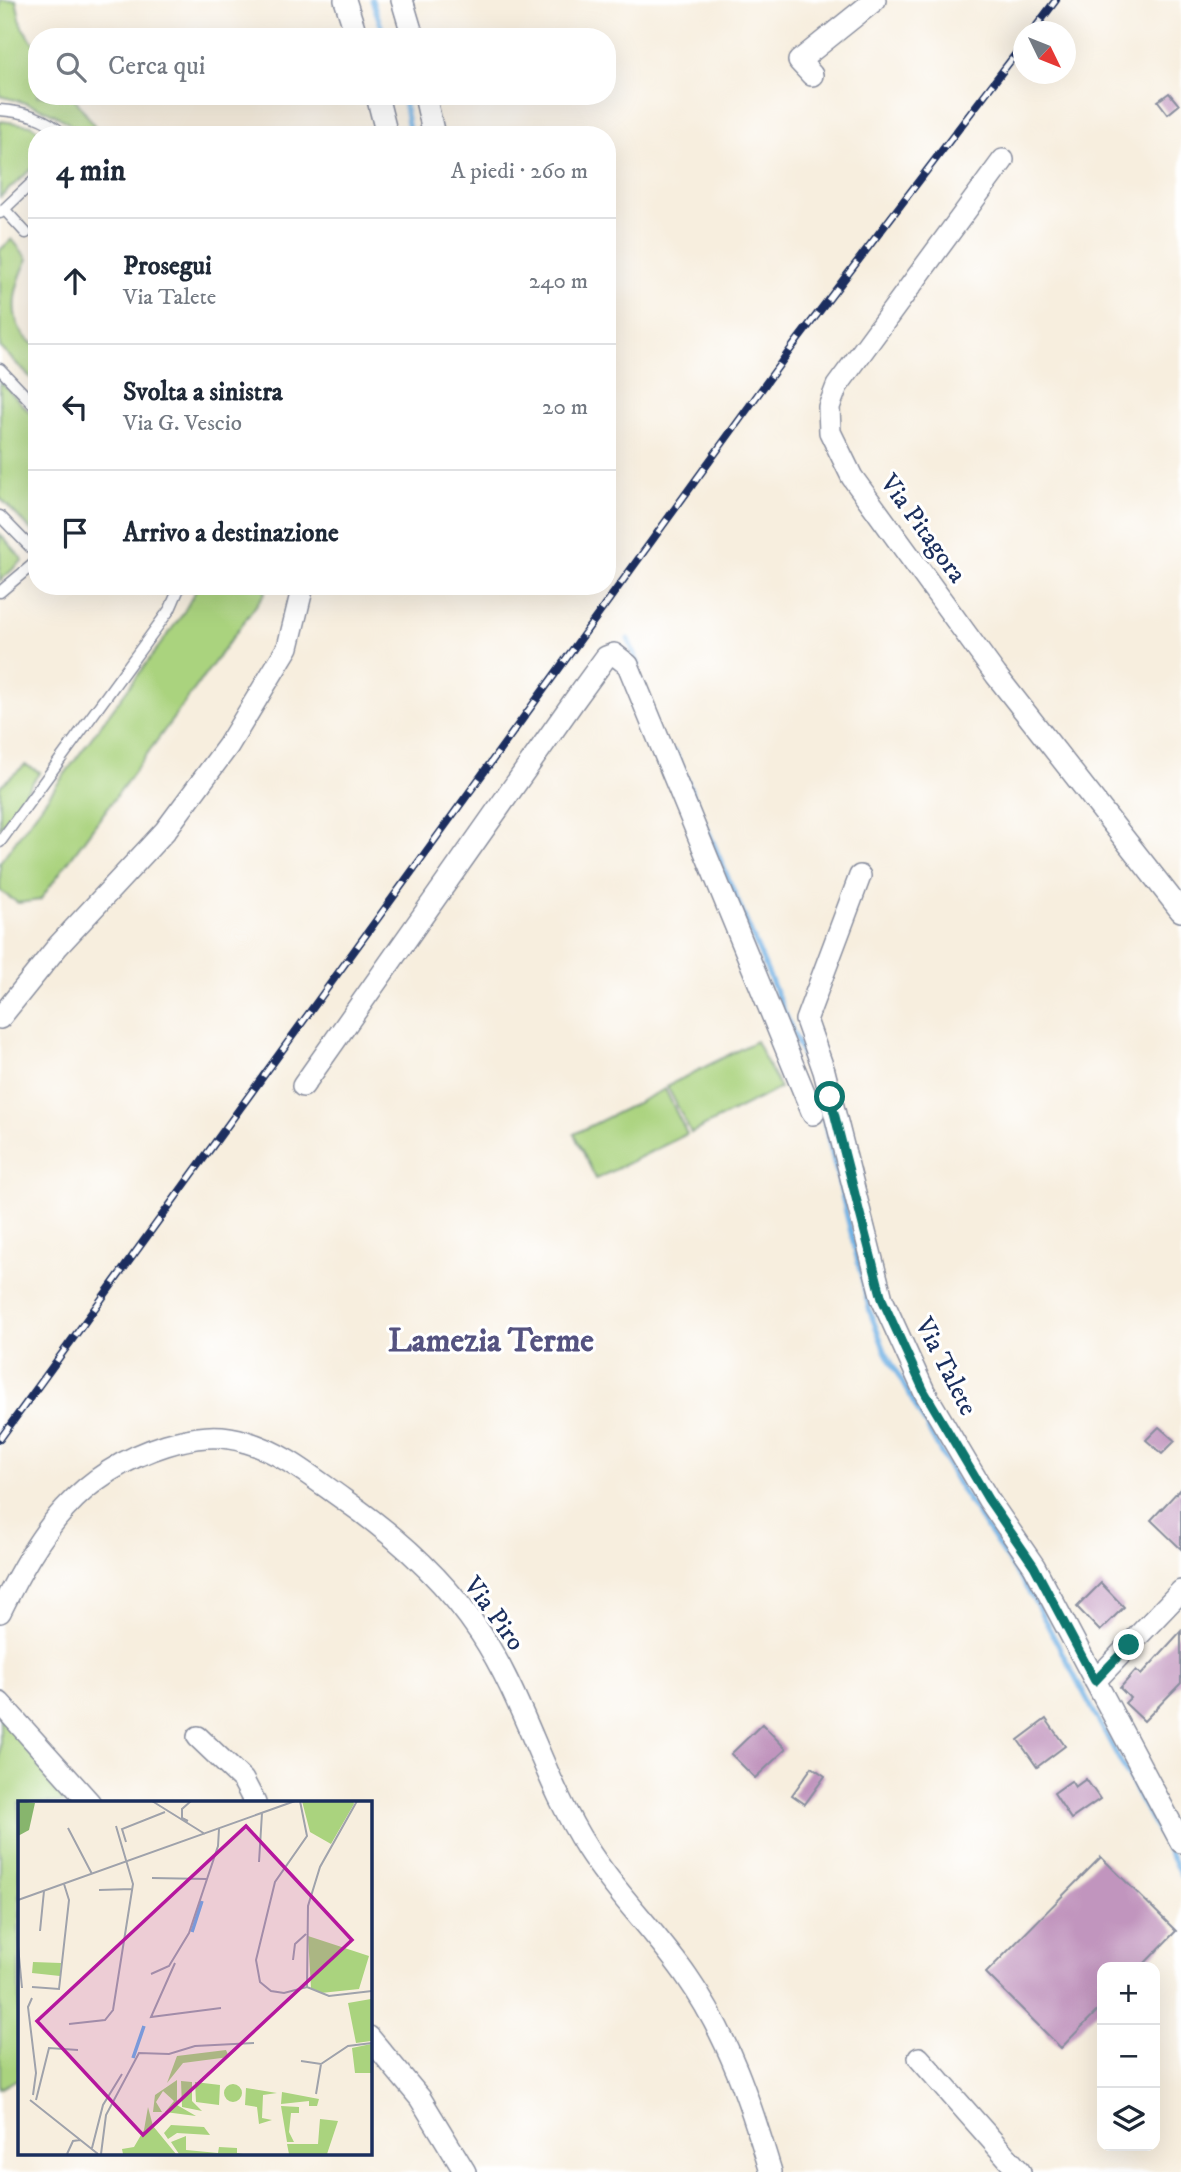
<!DOCTYPE html>
<html lang="it">
<head>
<meta charset="utf-8">
<style>
	body { margin:0; font-family:"IM FELL DW Pica",serif; background:#f6f6f7; color:#1f2937 }
	.controls { position:absolute; right:21px; bottom:21px; display:grid; overflow:hidden; border-radius:14px; box-shadow:0 7px 28px #0002 }
	.controls button { width:63px; height:63px; display:grid; place-items:center; padding:0; border:0; border-bottom:2px solid #e0e1e3; background:#fff; color:#1f2937; font:35px sans-serif }
	.compass { position:absolute; left:1013px; top:21px; width:63px; height:63px; border-radius:50%; background:#fff; box-shadow:0 7px 28px #0002; rotate:133deg }
	.stop { position:absolute; width:21px; height:21px; margin:-16px; border:5px solid #0f766e; border-radius:50%; background:#fff }
	.stop.end { background:#0f766e; border-color:#fff; box-shadow:0 2px 7px #0008 }
	.list { margin:0; padding:0; list-style:none }
	h2 { display:flex; justify-content:space-between; align-items:center; height:91px; margin:0; padding:0 28px; font-size:30px }
	h2 small { font-size:23px; font-weight:400; color:#747a83 }
	.list li { display:grid; grid-template-columns:46px 1fr auto; gap:21px; align-items:center; box-sizing:border-box; height:126px; padding:0 28px; border-top:2px solid #e0e1e3 }
	.list b { display:block; font-size:26px; white-space:nowrap }
	.list p { margin:0; font-size:23px; white-space:nowrap; color:#747a83 }
	.list em { font-size:23px; font-style:normal; color:#747a83 }
	.icon { flex:none; width:38px; height:38px; fill:none; stroke:currentColor; stroke-width:2; stroke-linecap:round; stroke-linejoin:round }
	.map { position:relative; flex:none; width:1181px; height:2172px; overflow:hidden }
	.search { position:absolute; background:#fff; box-shadow:0 7px 28px #0002; left:28px; top:28px; width:588px; height:77px; display:flex; align-items:center; gap:18px; box-sizing:border-box; padding:0 24px; border-radius:28px; color:#747a83; font-size:26px }
	.panel { position:absolute; background:#fff; box-shadow:0 7px 28px #0002; left:28px; top:126px; width:588px; height:469px; border-radius:28px }
	.map>svg:first-child { display:block }
	.green { fill:#aad37e; stroke:#62816e; stroke-width:2 }
	.lines { fill:none; stroke-linecap:round; stroke-linejoin:round }
	.stream { stroke:#70b1e4; stroke-width:5 }
	.building { fill:#c195be }
	.service-casing { stroke:#898e9e; stroke-width:13 }
	.minor-casing { stroke:#898e9e; stroke-width:24 }
	.service { stroke:#fff; stroke-width:10 }
	.minor { stroke:#fff; stroke-width:21 }
	.rail-casing { stroke:#1b2f5e; stroke-width:8 }
	.rail { stroke:#fff; stroke-width:5; stroke-dasharray:16; stroke-linecap:butt }
	.route { stroke:#0f766e; stroke-width:9 }
	.labels { text-anchor:middle; stroke-width:6; stroke-linejoin:round; paint-order:stroke }
	.street-label { font-size:26px; fill:#1b2f5e; stroke:#fff }
	.district-label { font-size:33px; font-weight:bold; fill:#555380; stroke:#fff }
	.inset-river { fill:none; stroke:#70b1e4; stroke-width:3.5 }
	.inset-road { fill:none; stroke:#9fa2ab; stroke-width:2 }
	.view { fill:#b5179e; fill-opacity:0.15; stroke:#b5179e; stroke-width:3.5 }
	.inset-edge { fill:none; stroke:#1b2f5e; stroke-width:3.5 }
</style>
</head>
<body>
<div class="map">
<svg width="1181" height="2172" viewBox="0 0 1181 2172">
	<rect width="100%" height="100%" fill="#fff"/>
	<filter id="ink" filterUnits="userSpaceOnUse"><feTurbulence type="fractalNoise" baseFrequency=".0143" numOctaves="2"/><feDisplacementMap in="SourceGraphic" scale="14" xChannelSelector="R" yChannelSelector="G"/><feConvolveMatrix kernelMatrix="1 2 1 2 8 2 1 2 1" color-interpolation-filters="sRGB"/></filter>
	<filter id="wash" filterUnits="userSpaceOnUse"><feTurbulence type="fractalNoise" baseFrequency=".00686" numOctaves="4" result="noise"/><feDisplacementMap in="SourceGraphic" scale="28" xChannelSelector="R" yChannelSelector="G"/><feGaussianBlur stdDeviation="1.57" result="paint"/><feColorMatrix in="noise" values="0 0 0 0 0 0 0 0 0 0 0 0 0 0 0 0 0 1.4 0 .05"/><feComposite in="paint" operator="in"/></filter>
	<g filter="url(#wash)">
		<rect width="100%" height="100%" fill="#f7eede"/>
		<path class="green" d="M0 0H16L22 27 37 47V96H73L101 135H83C59 112 32 104 0 96Z
			M0 121 31 125 44 135H37V164L0 197Z
			M12 239 28 259C13 289 4 325 37 347V384L0 347V250Z
			M0 381 37 420V536L0 498Z
			M0 534 23 560 0 581Z
			M195 586H264L265 593 40 900 18 903 0 891V862L182 615 195 592Z
			M25 765 40 772 0 828V786Z
			M756 1041 780 1088 691 1133 667 1086Z
			M665 1089 687 1134 596 1179 574 1134Z
			M0 1716 58 1787 76 1803H19V2078L0 2089Z"/>
		<g class="lines">
			<path class="stream" d="M372 0 385 37
				M403 96 410 135
				M628 639 639 665
				M675 752 816 1087 870 1312 885 1351 962 1491 1033 1598 1181 1875"/>
		</g>
		<g id="blocks">
			<path class="building" d="M1169 93 1179 105 1168 114 1158 101Z
				M1159 1427 1175 1441 1162 1454 1146 1440Z
				M1181 1488V1549L1151 1520Z
				M1101 1583 1124 1607 1100 1631 1077 1607Z
				M1181 1631V1683L1144 1721 1125 1703 1130 1698 1120 1688 1136 1670 1141 1675Z
				M1046 1719 1065 1746 1037 1767 1018 1740Z
				M762 1724 786 1749 755 1778 731 1754Z
				M812 1767 825 1776 805 1804 792 1795Z
				M1086 1779 1100 1799 1071 1819 1054 1793 1071 1781 1075 1787Z
				M1101 1857 1176 1931 1141 1967H1102V2006L1061 2048 986 1973Z"/>
		</g>
	</g>
	<g filter="url(#ink)">
		<use href="#blocks" fill-opacity="0" stroke="#898e9e" stroke-width="2"/>
		<g class="lines">
			<g class="service-casing">
				<path id="service" d="M0 110C25 112 45 117 64 135
					M4 209 26 233
					M0 213 37 178
					M0 369 37 408
					M0 516 37 554
					M0 592 37 561
					M0 842 170 609 180 586"/>
			</g>
			<g class="minor-casing">
				<path id="minor" d="M345 0 357 37
					M402 0 413 37
					M812 75 799 61 875 0
					M377 96 387 135
					M425 96 434 135
					M1003 160 837 386 829 407 830 432 852 477 996 675 1181 911
					M860 876 806 1020 824 1071 882 1299 924 1391 988 1499 1034 1566 1181 1842
					M0 1018 58 946 165 831 228 746 288 647 303 586
					M303 1086 574 701 606 657 614 654 628 665 813 1114
					M0 1612C39 1533 77 1473 166 1445 193 1437 219 1433 246 1442 282 1452 313 1478 343 1499 395 1535 446 1581 481 1634 525 1701 544 1781 587 1848 616 1894 656 1932 687 1977 729 2037 750 2102 771 2172
					M1095 1681 1181 1591
					M0 1703 90 1803
					M198 1737 243 1780 255 1803
					M369 2037 420 2098 465 2172
					M919 2058 1020 2172"/>
			</g>
			<use href="#service" class="service"/>
			<use href="#minor" class="minor"/>
			<g class="rail-casing">
				<path id="rail" d="M1032 32 1056 0
					M0 1439 793 346 1024 43"/>
			</g>
			<use href="#rail" class="rail"/>
		</g>
	</g>
	<g class="lines" filter="url(#ink)">
		<path class="route" d="M830 1097 882 1299 924 1391 988 1499 1034 1566 1095 1681 1129 1645"/>
	</g>
	<g class="labels">
		<g class="street-label">
			<text transform="translate(924 528) rotate(54)" y="9">Via Pitagora</text>
			<text transform="translate(947 1366) rotate(63)" y="9">Via Talete</text>
			<text transform="translate(495 1613) rotate(54)" y="9">Via Piro</text>
		</g>
		<g class="district-label">
			<text x="491" y="1351">Lamezia Terme</text>
		</g>
	</g>
	<g transform="translate(18 1801)">
		<rect width="354" height="354" fill="#f7eede"/>
		<path d="M284 0H335L336 3 313 43 292 31ZM290 135 351 155 341 188 303 192 293 187ZM15 161 43 162 42 175 14 172ZM353 198V240L338 242 330 202ZM353 243V272H337L334 247ZM208 249 211 256 165 262 149 282 159 255ZM159 279V304L178 315 147 311 156 300 145 290 138 301 144 311H135L137 294ZM163 280 174 281V300L184 310 164 306ZM177 281 202 284 201 304 178 301ZM206 292a9 9 0 1 1 18 0a9 9 0 1 1-18 0ZM228 287 259 292 245 294 244 317 254 319 241 323 239 306 227 304ZM264 291 301 298 299 305H291V300L263 303ZM263 305 281 306V312H273L271 331 276 341H269ZM130 306 135 325 158 353H105L104 348 116 346 126 329ZM302 318 320 320 309 353H271L269 343H300ZM153 324 186 326 192 334 159 332 150 338 146 332ZM168 335V349L200 352 201 346 219 347V352L225 353H161L153 341Z" fill="#aad37e"/>
		<path d="M0 0 17 2 11 29 0 35Z" fill="#87b56d"/>
		<path class="inset-river" d="M174 131 184 100M115 257 126 225"/>
		<path class="inset-road" d="M134 0 187 33M282 0 289 35 257 81 238 159 242 181 253 190 266 192 289 186M170 20 164 17V8L173 0M50 27 74 73M108 41 104 28 147 11M241 61 244 12M134 77 189 78M81 89 114 88M0 99 277 0M22 130 26 90M0 145 4 187M275 159 277 143 288 133M157 162 133 216 203 207M133 173 151 165 171 132 200 45 201 28M14 186 41 188 51 99 46 83M289 186 290 105 302 66 339 0M289 186 311 195 354 190M14 197 10 206 18 272 15 294M51 223 87 219 95 209 115 83 98 25M283 260 303 263 330 245 354 242M298 293 303 263M12 299 80 353M18 299 31 247 60 249M74 347 85 304 104 273M49 353 55 340 62 339M83 353 88 314 121 252 151 253 177 245 236 242"/>
		<path class="view" d="M228 25 334 139 125 334 19 220Z"/>
		<rect width="354" height="354" class="inset-edge"/>
	</g>
</svg>
<div class="controls">
<button>+</button>
<button>−</button>
<button><svg class="icon" aria-label="layers" viewBox="0 0 24 24"><path d="M12 4l9 5-9 5-9-5zM3 14l9 5 9-5"/></svg></button>
</div>
<svg class="compass" viewBox="-18 -18 36 36"><path d="M0-13l5 13h-10z" fill="#e53935"/><path d="M0 13l5-13h-10z" fill="#747a83"/></svg>
<div class="stop" style="left:830px;top:1097px"></div>
<div class="stop end" style="left:1129px;top:1645px"></div>
<div class="search"><svg class="icon" aria-label="search" viewBox="0 0 24 24"><circle cx="10" cy="10" r="6"/><path d="M15 15l6 6"/></svg>Cerca qui</div>
<section class="panel">
<h2>4 min<small>A piedi · 260 m</small></h2>
<ul class="list">
<li><svg class="icon" aria-label="ahead" viewBox="0 0 24 24"><path d="M12 20V5M6 11l6-6 6 6"/></svg><div><b>Prosegui</b><p>Via Talete</p></div><em>240 m</em></li>
<li><svg class="icon" aria-label="left" viewBox="0 0 24 24"><path d="M17 20v-9H6M10 6l-5 5 5 5"/></svg><div><b>Svolta a sinistra</b><p>Via G. Vescio</p></div><em>20 m</em></li>
<li><svg class="icon" aria-label="arrive" viewBox="0 0 24 24"><path d="M6 21V4h12l-3 4 3 4H6"/></svg><div><b>Arrivo a destinazione</b></div></li>
</ul>
</section>
</div>
</body>
</html>
